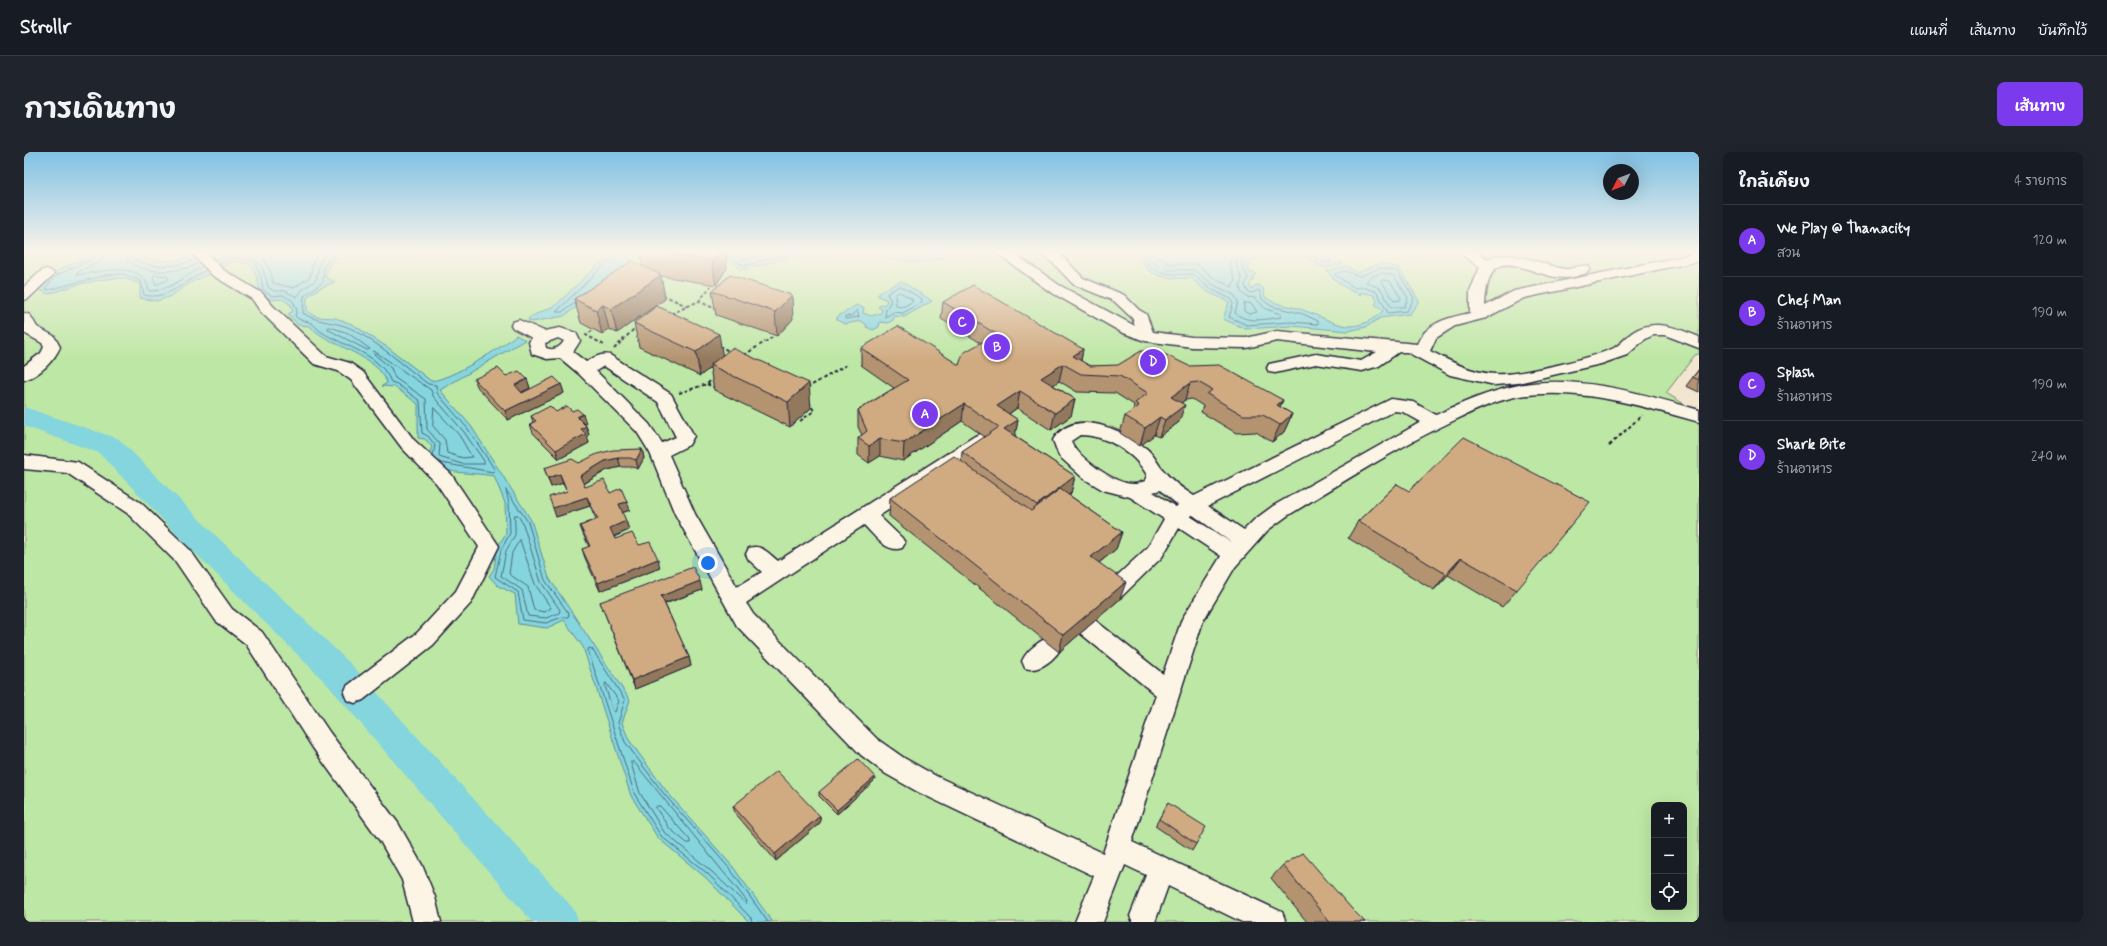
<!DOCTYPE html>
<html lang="th">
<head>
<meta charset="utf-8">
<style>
	body { margin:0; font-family:Mynerve,"Playpen Sans Thai",sans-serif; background:#20242c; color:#f1f3f6 }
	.controls { position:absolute; right:12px; bottom:12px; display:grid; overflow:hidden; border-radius:8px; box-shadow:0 4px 16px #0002 }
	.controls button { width:36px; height:36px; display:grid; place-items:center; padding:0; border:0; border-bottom:1px solid #363941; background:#171b24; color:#f1f3f6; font:20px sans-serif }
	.compass { position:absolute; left:1579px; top:12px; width:36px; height:36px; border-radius:50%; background:#171b24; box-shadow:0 4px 16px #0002; rotate:228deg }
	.you { position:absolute; left:684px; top:411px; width:14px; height:14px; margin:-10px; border:3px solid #fff; border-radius:50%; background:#1a73e8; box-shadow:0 0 0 6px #1a73e833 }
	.badge { display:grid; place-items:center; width:26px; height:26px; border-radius:50%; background:#7c3aed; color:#fff; font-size:13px; font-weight:700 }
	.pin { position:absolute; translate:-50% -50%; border:2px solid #fff; box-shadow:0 1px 4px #0006 }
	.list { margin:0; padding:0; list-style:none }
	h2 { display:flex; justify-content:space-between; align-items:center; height:52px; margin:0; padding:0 16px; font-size:17px }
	h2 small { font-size:13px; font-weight:400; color:#9ea1a6 }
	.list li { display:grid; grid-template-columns:26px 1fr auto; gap:12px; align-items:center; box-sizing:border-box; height:72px; padding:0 16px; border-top:1px solid #363941 }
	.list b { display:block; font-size:15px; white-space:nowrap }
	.list p { margin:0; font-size:13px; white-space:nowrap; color:#9ea1a6 }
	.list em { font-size:13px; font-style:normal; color:#9ea1a6 }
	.icon { flex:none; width:22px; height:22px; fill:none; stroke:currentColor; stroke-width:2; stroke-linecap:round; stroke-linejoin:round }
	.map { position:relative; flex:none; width:1675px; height:770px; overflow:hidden; border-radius:8px }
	header { display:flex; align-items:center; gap:24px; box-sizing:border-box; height:56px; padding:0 20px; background:#171b24; border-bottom:1px solid #363941 }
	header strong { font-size:19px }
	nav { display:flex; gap:22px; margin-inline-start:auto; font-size:14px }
	.intro { display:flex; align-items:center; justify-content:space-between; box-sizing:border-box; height:96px; padding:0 24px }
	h1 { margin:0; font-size:28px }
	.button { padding:10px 18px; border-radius:8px; background:#7c3aed; color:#fff; font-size:14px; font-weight:700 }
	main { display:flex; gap:24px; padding:0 24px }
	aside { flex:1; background:#171b24; border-radius:8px; box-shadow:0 4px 16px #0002 }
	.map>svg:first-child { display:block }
	.green { fill:#bde7a4; stroke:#708470; fill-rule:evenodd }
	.water { fill:#85d5de; stroke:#5d8d9d }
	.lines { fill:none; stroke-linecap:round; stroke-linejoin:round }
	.shore { stroke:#4a6a7c; stroke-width:1 }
	.river { fill:#85d5de; fill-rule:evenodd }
	.minor-casing { stroke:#22223b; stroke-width:3 }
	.path-far1 { stroke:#22223b; stroke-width:2; stroke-dasharray:3.5 2.5; stroke-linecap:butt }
	.path { stroke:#22223b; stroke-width:2.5; stroke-dasharray:4 3; stroke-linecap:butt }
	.minor { fill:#fcf5e5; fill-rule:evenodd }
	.wall { fill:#b39370; stroke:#22223b }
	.shaded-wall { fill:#92785b; stroke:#22223b }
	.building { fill:#d0ab82; stroke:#22223b }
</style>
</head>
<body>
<header>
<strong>Strollr</strong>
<nav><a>แผนที่</a><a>เส้นทาง</a><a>บันทึกไว้</a></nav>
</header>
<div class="intro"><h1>การเดินทาง</h1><a class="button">เส้นทาง</a></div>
<main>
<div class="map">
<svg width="1675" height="770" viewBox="0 0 1675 770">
	<rect width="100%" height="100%" fill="#f3e6d1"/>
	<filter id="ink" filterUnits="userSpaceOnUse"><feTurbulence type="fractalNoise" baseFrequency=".025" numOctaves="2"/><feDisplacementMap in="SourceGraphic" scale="8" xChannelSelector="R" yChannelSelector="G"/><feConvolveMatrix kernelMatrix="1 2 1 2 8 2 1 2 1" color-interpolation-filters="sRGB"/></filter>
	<g filter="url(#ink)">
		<path class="green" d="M0 100H1675V202L1671 203 1642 241 1675 261V770H0ZM1630 653H1660V755H1630Z"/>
		<path class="water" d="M73 100H111L113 106C138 109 155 112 178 100H322C309 105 305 112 301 125L311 130 296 136 283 145V159L293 165 311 166 328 172 366 197 407 229C427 227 476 197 492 183L501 188 416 238 447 274 507 368 525 426 606 548 598 571 605 588 643 640 709 715 748 769 747 770H725L681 725 634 686 607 644 559 495 540 468 523 476 494 472 491 442 474 434 465 424 470 417 473 396 482 381 481 351 470 324C450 320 417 324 403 306L408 295 401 287 394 286V252L371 235 358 234 363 231C355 204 305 194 285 174L274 173 264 162 269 159 266 152 258 147 247 148 236 140 233 125 226 112 211 109 166 131 145 145 133 149 116 146V132L99 126 82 127 56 132 24 142 13 136 31 120Z
			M587 100H616L576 138 540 164 508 170 504 168 506 165 532 153Z
			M658 100H803L751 109 718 118 705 108Z
			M905 100H925C912 116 884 109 866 107L873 101 892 102Z
			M1109 100H1234L1233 107 1230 108 1222 106 1228 114 1220 112 1225 117V122L1229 120 1232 122 1229 125 1230 128 1226 131V136L1228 137 1230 134 1235 133 1239 136 1241 145C1252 154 1266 153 1279 158 1311 169 1327 187 1359 159L1351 152 1353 149 1350 143 1336 140 1337 143C1323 138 1311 130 1303 119L1323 114 1333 121 1357 111 1375 116 1395 149 1386 162 1356 166 1342 175 1324 179 1267 174 1222 177 1199 167 1205 150 1182 139 1167 126C1137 127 1128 126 1109 100Z
			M1271 100H1301L1319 112 1301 116Z
			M877 129 908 149 880 165 871 164 869 168 864 171 856 170 855 175 849 178 842 175 843 173 837 169 821 172 813 168V165C820 160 826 158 832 153L840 156 839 161 847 164 857 161 858 158 854 155 862 151 863 148 854 144 856 140Z"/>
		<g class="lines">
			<path class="shore" d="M75 100 72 105 33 123 21 136 24 138 82 123 100 122 117 129 120 143C143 149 163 128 182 118
				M80 100 76 109 54 120 53 123C75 120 121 107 125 139 144 140 163 123 179 114
				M102 100 103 108C122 124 154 121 176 111
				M107 100V105C124 118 154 115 172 107
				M236 100 247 120 249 131 270 136 286 125 290 108 296 100
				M311 100 300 114 299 130 280 144 279 161C293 171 310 169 326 176 354 190 379 213 404 232L412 233 413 241 444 277 471 318 469 320 417 311
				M709 100 721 108 748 100
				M1114 100C1130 123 1142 123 1169 122L1185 136 1207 147 1209 152 1205 165 1223 173 1267 170 1294 172V169L1279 162 1247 154 1238 147 1235 138 1228 141 1223 139 1221 133 1224 126 1217 112 1220 102H1229L1230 100
				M1120 100 1127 109 1145 118H1171L1188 132 1210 143 1214 150 1211 161C1224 172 1242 167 1257 165V162L1242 157 1231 146 1223 145 1217 140 1216 134 1218 127 1212 112 1215 100
				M1128 100 1131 104 1146 112H1173L1191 127 1208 135 1211 128 1206 114 1208 100
				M1280 100 1301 111 1306 110 1307 108 1302 104 1301 100
				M702 104 707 105 720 114 750 105 780 100
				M191 108C223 96 237 101 244 135L250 139H261L273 145 278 138 292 128 296 110 304 100
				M195 112 211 105 229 108 237 124 239 138 248 144 259 143 269 149 273 158 271 164C277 170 281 168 287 171 291 173 293 177 296 179 320 195 356 201 367 230L373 232 396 249 398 281 404 284 411 293 409 304
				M1357 116 1373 119 1390 146 1383 159 1364 161 1353 140 1339 135 1331 136 1311 123 1312 121 1321 119 1335 124Z
				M1358 121 1370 124 1384 146 1380 155H1367L1357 137 1342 130 1345 126Z
				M131 123 143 124 145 127 132 133 129 125Z
				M1359 128 1366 129 1377 146 1376 148 1371 149 1369 147 1358 130Z
				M876 134 898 147V150L879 161 870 160 861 165 862 157 867 149 863 142Z
				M876 140 888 147V150L878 155 872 154 871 143Z
				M551 151 538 160H532L588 105 589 100
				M1223 151 1228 152 1233 160 1225 162 1220 159V152Z
				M833 158 835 165 821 167V164H827Z
				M306 175 324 181 346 197 343 198 305 178 304 176Z
				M350 199 407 238 409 244 440 280 460 309V312H438L415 305 416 292 403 277 402 247 371 226 367 216 350 202Z
				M410 256 435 283 448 305 439 306 423 301 421 288 409 274Z
				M482 338 504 370 521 428 545 462 544 465H538L522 471 499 468 494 440 471 425 477 398 486 381 485 351Z
				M491 363H494L499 372 517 430 536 458 535 461 522 466 504 464 498 438 477 424 482 399 491 383Z
				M496 388 511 432 527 456 521 460 510 458 504 435 485 422 488 401Z
				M582 531 595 549 591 560 589 559 581 534Z
				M607 610H610L723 749 722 752 687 719 640 680 616 641Z
				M633 654H636L666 688V691H663L645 676 632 656Z
				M728 770 727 766 684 722 637 684 611 643 564 498 565 496 568 497 601 548 594 571 601 590 640 642 706 717 744 770"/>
			<path class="river" d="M0 255 95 287 186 378 326 511 549 756 555 770H508L302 531 164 394 75 301 0 274Z"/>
			<g class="minor-casing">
				<path id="minor" d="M167 100H182L198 117 238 141 249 154 302 204 326 211 339 220 390 288 427 322 475 394 447 451 409 493 339 548 331 551 323 548 320 541 323 534 393 481 432 439 455 395 413 332 378 296 327 228 314 219 290 212 237 160 228 147 188 123Z
					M971 100H988L1035 133 1111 174 1109 167 1090 149 1049 132 1029 111 1013 100H1031L1039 105 1059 126 1100 143 1115 158 1122 162 1129 180 1168 185 1222 186 1253 179 1393 192C1403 170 1424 166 1446 161V139L1456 115 1434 100H1452L1464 107C1482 96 1520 113 1540 117 1549 118 1555 112 1564 114L1566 117C1563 122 1558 122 1553 124 1513 137 1464 74 1461 154L1490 139 1675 101V109L1500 146 1462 166 1431 174 1412 186 1406 199C1426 209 1448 221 1471 222 1494 224 1568 206 1590 196 1597 192 1602 185 1609 180 1631 166 1653 176 1675 185V196L1641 183H1629L1620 188 1603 203 1577 212 1494 231 1471 233 1426 223 1383 200H1375L1355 214 1338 219 1292 212 1251 221 1245 220 1243 216 1245 212 1292 202 1337 209 1353 200 1253 189 1222 196 1168 195 1121 189 1097 180 1025 139Z
					M22 117 27 119 30 122 27 125 5 146 0 148V135L17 119Z
					M0 161 6 163 13 175 30 184 36 195C30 209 15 224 0 228V214L17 201 20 195 18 191 0 181Z
					M495 168 520 179 536 176 552 181 556 189 549 200 562 210C570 206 576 201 586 203L647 242 670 284 665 293 645 303 671 362 713 435 738 420 725 408 722 402 725 396C738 392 744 401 754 409L951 284 957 282 963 284 966 288 963 292 855 364 878 386 881 391 878 396C862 401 851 384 840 373L722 451 729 462 853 587 880 606 912 624 1079 701 1132 543 1056 481 1053 475 1056 469 1064 466 1072 469 1139 522 1158 467 1197 404 1155 376 1138 405 1095 447 1088 449 1081 447 1077 441 1081 435 1124 395 1140 367 1106 345 1079 338 1059 326 1035 304 1029 288C1050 254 1099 278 1123 297 1131 304 1133 312 1140 319 1148 329 1159 337 1170 344L1367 247 1389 250 1412 263C1439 250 1466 239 1495 233 1554 222 1619 242 1675 258V270C1618 254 1556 235 1496 244 1473 248 1452 258 1431 268 1373 295 1318 331 1263 364L1244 378 1211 415 1179 469 1108 690 1258 760 1262 770H1218L1144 734 1131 770H1109L1106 764 1122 723 1101 713 1079 770H1051L1070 724 894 640 862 622 837 603 713 474 651 362 626 301 613 280 555 222 536 206 523 207 508 202 505 190 508 186 489 176 487 173 489 170ZM534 186 540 189C536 196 529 199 522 196L521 191ZM580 214 634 250 652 285 638 291 625 272 572 219ZM1370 259 1379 260 1397 270 1249 354 1230 368 1220 378 1184 354ZM1056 283C1082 283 1110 300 1123 323L1121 329C1118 330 1115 331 1112 332 1093 334 1054 306 1047 289ZM1136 338 1154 353 1152 355 1129 340ZM1169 363 1208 391 1166 364Z
					M0 303 54 310 117 351 166 398 208 457 238 480 306 581 374 671 398 713 411 745 417 770H389L378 728 356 689 289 596 222 492 192 469 152 410 103 361 43 321 0 317Z
					M1028 484 1036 487 1039 493C1032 506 1016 521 1001 516L998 509C1003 498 1016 488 1028 484Z"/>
			</g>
			<path class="path-far1" d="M639 143 665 155
				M674 149 692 157
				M647 162 675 149 687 134
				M568 179 562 183 582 194
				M695 194 707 200
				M590 197 610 177 614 176
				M720 203 749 185
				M683 232 689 235
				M783 236 824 212
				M655 241 683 232 690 226
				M776 269 790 259 785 250
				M1600 280 1618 263"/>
			<path class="path" d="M1585 294 1601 279"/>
			<use href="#minor" class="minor"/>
		</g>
		<path class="wall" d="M616 100H701L703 116 692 133 637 124 641 147 593 181 585 177 578 182 557 171 550 147 619 115Z
			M706 123 769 167 753 184 692 163 688 139Z
			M919 150 1059 197 1057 209 1066 214H1165L1259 248 1256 255 1268 262 1260 280 1248 290 1232 280 1212 281 1177 260 1179 254 1168 247 1161 248 1157 251 1155 270 1135 285 1130 283 1116 294 1096 281 1101 264 1109 259 1110 253 1091 241 1053 240 1035 229 1029 233 1051 247 1047 264 1027 278 993 256 985 262 994 268 991 284 1051 324 1047 341 1045 343 1098 380 1092 397 1075 411 1096 447 1035 500 865 364 866 346 937 309 938 300 961 285 938 269 879 309 856 304 845 311 834 303V286L838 283 834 275V258L870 236 837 213V196L935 213 957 191 917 167Z
			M610 171 698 204 787 256 766 275 690 238 686 216 676 224 615 195Z
			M1675 217V240L1662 234Z
			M482 224 503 227 506 236 498 241 537 232 540 241 484 268 454 236 450 227Z
			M532 260 562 271 561 272 562 274 565 282 563 284 565 291 535 307 509 281 506 272 509 270 507 264Z
			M618 297 620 306 614 317 608 315H597L583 318 560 332 561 335 586 341 606 358 598 361 602 369 605 378 590 385 591 387 615 393 636 416 576 439 561 406 558 397 565 395 559 382 556 374 572 367 566 354 532 365 543 339 539 331 527 335 520 316 555 311Z
			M1373 332 1493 438 1478 455 1424 423 1410 438 1324 386 1334 369Z
			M678 438 641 452 665 505 667 514 611 537 576 450Z
			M851 625V628L813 662 795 644V640Z
			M1144 651 1172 692 1168 699 1131 674Z
			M709 654 796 664V671L752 709 711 661Z
			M1259 713 1327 756 1341 770H1283L1247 726Z"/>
		<path class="shaded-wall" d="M695 100H701L703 116 692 133 688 109Z
			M637 123 641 147 593 181 587 157Z
			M768 143 769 167 753 184 751 160Z
			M579 153 585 177 578 182 572 158Z
			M695 182 699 206 686 213V216L676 224 672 200Z
			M1059 197 1056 214 1049 204Z
			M1039 212 1035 229 1014 244 1017 226Z
			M503 227 506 236 494 242 491 233Z
			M785 231 787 256 766 275 764 250Z
			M1166 231 1161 248 1142 262 1147 245Z
			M537 232 540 241 484 268 481 259Z
			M996 239 993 256 970 272 973 254Z
			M1051 247 1047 264 1027 278 1031 261Z
			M1259 248 1251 265 1253 253Z
			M940 252 938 269 879 309 880 291Z
			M1161 253 1155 270 1135 285 1141 268Z
			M559 262 562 271 556 274 553 265Z
			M1268 262 1260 280 1248 290 1256 273Z
			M1136 265 1130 283 1116 294 1121 276Z
			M994 268 991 285 980 277Z
			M562 274 565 282 563 284 565 291 535 307 532 298 557 277Z
			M856 287V304L845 311V294Z
			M618 297 620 306 614 317 612 308Z
			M594 306 597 315 583 318 559 332 556 324 581 309Z
			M536 322 539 331 527 335 524 326Z
			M1051 324 1047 341 1009 370 1013 353Z
			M563 345 566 354 532 365 529 356Z
			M603 350 606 358 597 361 595 352Z
			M602 369 605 378 588 385 586 376Z
			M1098 380 1092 397 1062 421 1067 405Z
			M1437 406 1424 423 1410 438 1422 422Z
			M634 407 636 416 576 439 574 431Z
			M676 429 678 438 639 452 637 444Z
			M1102 430 1096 447 1035 500 1039 483Z
			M665 505 667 514 611 537 608 528Z
			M851 625V628L813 662V658Z
			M796 664V671L752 709 751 702Z"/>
		<path class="building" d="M634 100H695L688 109Z
			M608 109 637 123 587 157 579 153 572 158 550 147Z
			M706 123 768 143 751 160 688 139Z
			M949 133 1059 197 1049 204 1066 214 1094 213 1117 199H1134L1165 214 1195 213 1259 248 1253 253 1268 262 1256 273 1239 263H1219L1183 242 1188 238 1174 230 1166 231 1147 245 1161 253 1141 268 1136 265 1121 276 1101 264 1115 254 1111 251 1124 241 1096 224 1057 222 1039 212 1017 226 1051 247 1031 261 996 239 973 254 994 268 980 277 1051 324 1013 353 938 300 975 275 940 252 880 291 856 287 845 294 834 286 843 279 834 258 884 228 837 196 874 174 935 213 939 201 962 188 979 186 919 150Z
			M633 154 695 182 672 200 610 171Z
			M708 196 785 231 764 250 686 213Z
			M474 216 482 224 495 219 503 227 491 233 498 241 530 225 537 232 481 259 450 227Z
			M1675 218V228L1669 225Z
			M526 254 532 260 543 254 548 259 553 257 559 262 553 265 562 274 557 277 562 282 532 298 506 272 512 269 507 264Z
			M1440 285 1566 350 1493 438 1437 406 1422 422 1334 369 1373 332 1385 339Z
			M618 297 612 308 606 306H594L581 309 556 324 561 335 580 328 586 341 597 336 603 350 595 352 602 369 586 376 591 387 608 381 615 393 626 390 634 407 574 431 558 397 566 394 556 374 574 367 563 345 529 356 525 345 543 339 536 322 524 326 520 316 548 307 555 311 573 302 589 298Z
			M930 304 1007 359 1036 337 1098 380 1067 405 1102 430 1039 483 866 346Z
			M669 415 676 429 637 444 665 505 608 528 576 450Z
			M834 607 851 625 813 658 795 640Z
			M753 619 796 664 751 702 709 654Z
			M1144 651 1182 675 1172 692 1135 667Z
			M1279 701 1327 756 1341 770H1306L1304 768 1259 713Z"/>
	</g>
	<linearGradient id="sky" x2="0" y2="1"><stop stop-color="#80c1e4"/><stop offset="0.48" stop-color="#faf4ea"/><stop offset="1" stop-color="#faf4ea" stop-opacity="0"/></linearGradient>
	<rect width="1675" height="208" fill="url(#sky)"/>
</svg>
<div class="controls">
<button>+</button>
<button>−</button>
<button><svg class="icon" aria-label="locate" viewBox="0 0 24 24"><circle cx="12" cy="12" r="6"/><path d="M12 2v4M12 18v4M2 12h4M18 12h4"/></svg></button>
</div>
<svg class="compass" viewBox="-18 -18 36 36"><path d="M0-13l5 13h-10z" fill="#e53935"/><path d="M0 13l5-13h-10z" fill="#9ea1a6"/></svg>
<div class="you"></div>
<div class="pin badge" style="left:901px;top:262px">A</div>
<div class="pin badge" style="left:973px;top:195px">B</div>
<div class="pin badge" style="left:938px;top:170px">C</div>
<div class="pin badge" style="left:1129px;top:210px">D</div>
</div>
<aside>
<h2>ใกล้เคียง<small>4 รายการ</small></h2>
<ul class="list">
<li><span class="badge">A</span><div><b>We Play @ Thanacity</b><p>สวน</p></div><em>120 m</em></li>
<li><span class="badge">B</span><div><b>Chef Man</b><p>ร้านอาหาร</p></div><em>190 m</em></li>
<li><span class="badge">C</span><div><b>Splash</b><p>ร้านอาหาร</p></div><em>190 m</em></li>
<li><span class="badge">D</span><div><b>Shark Bite</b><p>ร้านอาหาร</p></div><em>240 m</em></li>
</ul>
</aside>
</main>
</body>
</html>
